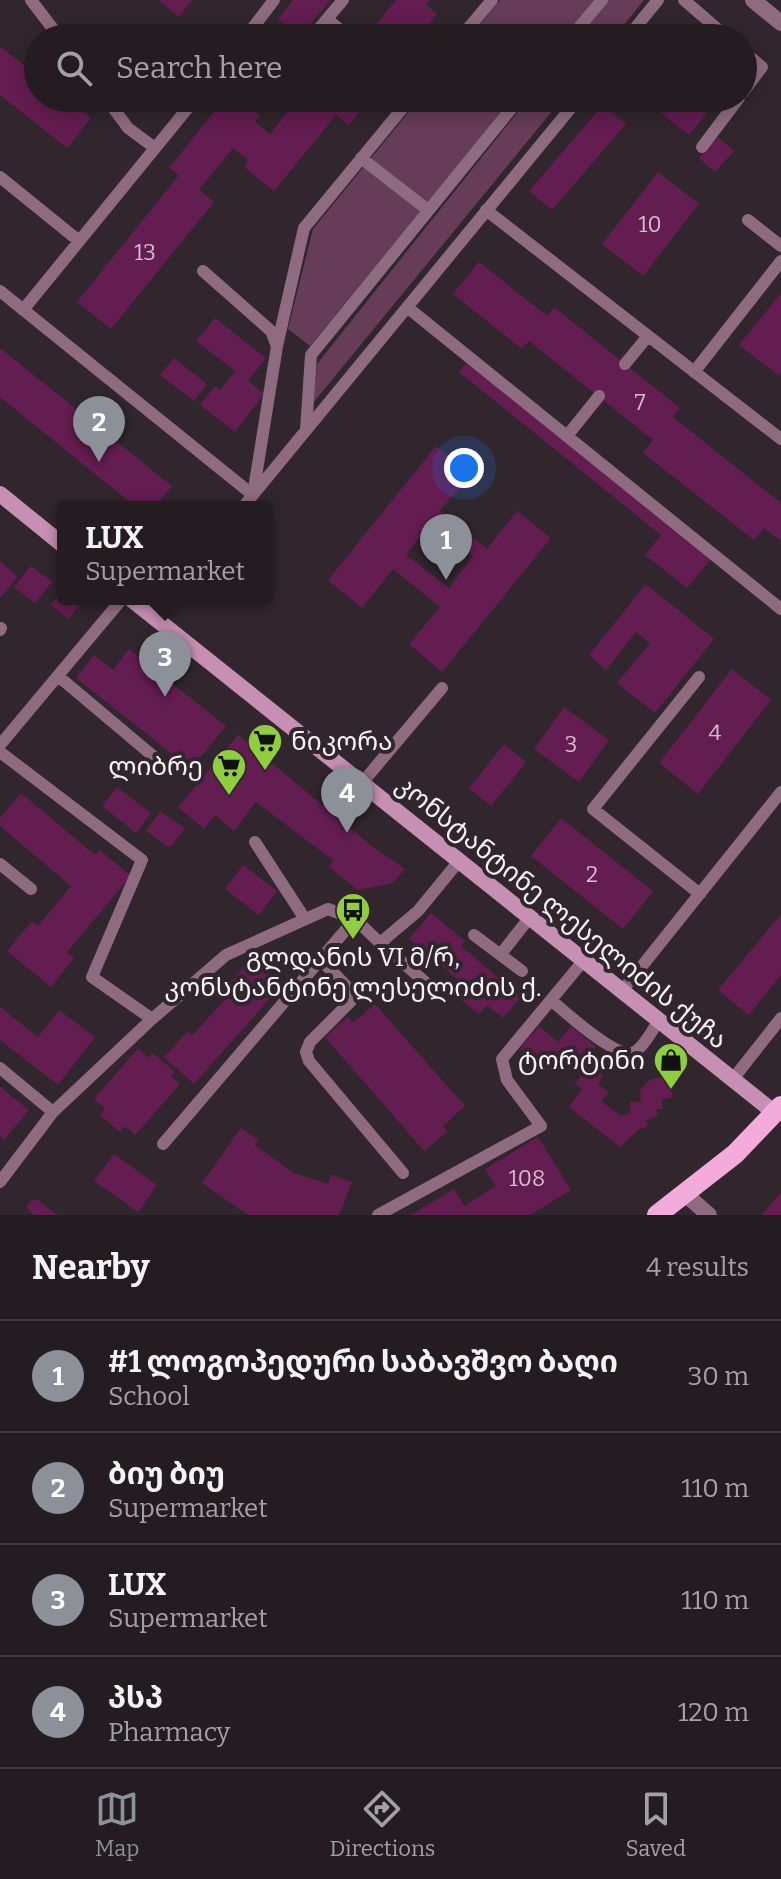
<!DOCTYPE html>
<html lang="en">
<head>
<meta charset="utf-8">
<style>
	body { margin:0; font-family:Bitter,"Noto Sans Georgian",serif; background:#31292f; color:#f1f3f6 }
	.you { position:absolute; left:464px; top:468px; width:28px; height:28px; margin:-20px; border:6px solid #fff; border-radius:50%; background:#1a73e8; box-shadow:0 0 0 12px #1a73e833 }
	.badge { display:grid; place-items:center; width:52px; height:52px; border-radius:50%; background:#8c9099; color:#fff; font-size:26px; font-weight:700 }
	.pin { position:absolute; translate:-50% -66px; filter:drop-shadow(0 2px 4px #0008) }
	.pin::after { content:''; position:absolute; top:42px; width:28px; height:24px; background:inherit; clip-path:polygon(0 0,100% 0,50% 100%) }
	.popup { position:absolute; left:57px; top:501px; width:216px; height:104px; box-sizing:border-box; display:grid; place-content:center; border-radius:8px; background:#251c22; filter:drop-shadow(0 2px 6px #0005); font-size:26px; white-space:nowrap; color:#a3a1a5 }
	.popup b { font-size:30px; color:#f1f3f6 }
	.popup::after { content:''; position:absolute; left:50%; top:100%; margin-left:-16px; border:16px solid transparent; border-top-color:#251c22 }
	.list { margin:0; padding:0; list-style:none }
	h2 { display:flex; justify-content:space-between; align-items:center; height:104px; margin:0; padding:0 32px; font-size:34px }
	h2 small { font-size:26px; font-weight:400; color:#a3a1a5 }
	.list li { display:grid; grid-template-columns:52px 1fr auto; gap:24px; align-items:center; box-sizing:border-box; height:112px; padding:0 32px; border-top:2px solid #423a40 }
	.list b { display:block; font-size:30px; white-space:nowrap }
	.list p { margin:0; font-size:26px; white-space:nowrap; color:#a3a1a5 }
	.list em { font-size:26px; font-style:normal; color:#a3a1a5 }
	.icon { flex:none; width:44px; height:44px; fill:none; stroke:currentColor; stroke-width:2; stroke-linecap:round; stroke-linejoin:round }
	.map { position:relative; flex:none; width:781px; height:1215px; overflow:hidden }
	.search { position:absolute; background:#251c22; box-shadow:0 4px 20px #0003; left:24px; right:24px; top:24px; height:88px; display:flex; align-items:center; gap:20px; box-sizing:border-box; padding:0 28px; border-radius:44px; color:#a3a1a5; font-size:30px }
	.sheet { height:552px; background:#251c22 }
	nav { display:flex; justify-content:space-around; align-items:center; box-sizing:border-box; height:112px; border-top:2px solid #423a40; background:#251c22; font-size:22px; color:#a3a1a5 }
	nav a { display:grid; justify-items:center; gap:4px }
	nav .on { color:#8c9099 }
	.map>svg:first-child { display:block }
	.green { fill:#673c59 }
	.building { fill:#641d51; fill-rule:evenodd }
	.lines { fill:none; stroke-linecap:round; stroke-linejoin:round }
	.lane { stroke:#8e6b81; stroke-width:12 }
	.street { stroke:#8e6b81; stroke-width:16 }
	.secondary { stroke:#c68fb3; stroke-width:16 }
	.primary { stroke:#f2abda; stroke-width:20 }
	.labels { text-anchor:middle; stroke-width:8; stroke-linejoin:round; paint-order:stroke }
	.number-label { font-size:22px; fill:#d3bccc }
	.poi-label { font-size:26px; fill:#f8f1f5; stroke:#31262d; text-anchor:end }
	.street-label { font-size:26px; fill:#f8f1f5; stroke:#31262d }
</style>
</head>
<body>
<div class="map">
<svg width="781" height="1215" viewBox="0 0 781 1215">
	<rect width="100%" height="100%" fill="#31262d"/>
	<path class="green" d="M500 0H594L563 38H469Z
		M607 0H644L613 38H577Z
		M420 98H513L310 346 288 329 313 229Z
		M529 98H563L313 403 317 364Z"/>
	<path class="building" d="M158 0H192L179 17Z
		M293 0H331L299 37 278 19Z
		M396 0H430L426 5 437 14 418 38H365Z
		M0 46 38 76V98H65L91 118 67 148 0 95Z
		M225 98H238L260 116 255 122 270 134 299 98H370L349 125 336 115 274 191 244 167 248 160 233 148 199 190 214 202 111 329 77 302 179 175 169 168Z
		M650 98H719L689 135 647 102Z
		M603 105 626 124 552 210 529 191Z
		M718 137 734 151 715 172 699 158Z
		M658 172 699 204 643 276 602 244Z
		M479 262 547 316 554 307 680 408 673 417 781 503V541L764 528 754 540 643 453 653 440 529 341 522 349 453 294Z
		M781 293V373L779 376 739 345Z
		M215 318 266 358 248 381 264 394 235 432 200 405 215 386 220 390 235 371 196 341Z
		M0 348 172 486 155 507H136L0 397Z
		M174 358 207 384 194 401 160 375Z
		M468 362 712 558 687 588 645 555 661 535 459 372Z
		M436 446 471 474 440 511 487 549 517 511 551 538 442 672 409 644 440 607 393 569 362 608 328 580ZM430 523 473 556 449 588 406 555Z
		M0 561 18 577 0 598Z
		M31 566 52 582 35 603 14 587Z
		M646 584 714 639 655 713 617 683 650 643 636 632 606 670 589 655Z
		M63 590V599H77L82 603 68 619 51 605Z
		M129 649 226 726 191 769 76 678 94 655 113 670Z
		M732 669 771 700 698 794 659 763Z
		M564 707 609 740 579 782 534 749Z
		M238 735 368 843 405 869 393 883 358 890 328 866 334 861 256 802 234 831 215 815 204 829 178 807Z
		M504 744 526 762 491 806 469 788Z
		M117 787 151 813 136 833 102 806Z
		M21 793 95 855 100 850 131 876 67 952 74 958 51 987 7 951 32 921 38 926 71 886 0 826V818Z
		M160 811 185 828 170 848 146 831Z
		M561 818 653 891 623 929 531 856Z
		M243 865 277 891 259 915 225 889Z
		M431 913 465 941 461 946 521 997 503 1018 487 1005 479 1014 450 991 459 981 409 939Z
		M781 914V975L749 1015 718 990Z
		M252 958 282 985 194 1084 164 1057 188 1031 193 1035 235 988 229 984Z
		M375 1004 465 1106 443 1126 448 1131 424 1151 325 1037 348 1017 353 1023Z
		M0 1007 38 1037 59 1010 95 1037 58 1085 0 1040Z
		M539 1026 558 1042 571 1026 596 1047 575 1071 559 1057 548 1070 520 1048Z
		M138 1048 149 1058 153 1053 175 1072 171 1076 180 1084 135 1135 125 1126 120 1132 100 1115 105 1108 94 1099Z
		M590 1065 603 1076 598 1084 609 1093 601 1101 621 1116 630 1113V1102L641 1101 640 1089 651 1079 669 1076 673 1097 662 1100V1109H656L658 1116 646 1120 648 1126 638 1130 620 1147 569 1107 582 1089 575 1083Z
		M0 1087 29 1110 4 1140 0 1136Z
		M241 1128 258 1140 255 1145 294 1173 328 1184 331 1175 352 1182 339 1215H248L202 1183Z
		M538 1137 571 1190 530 1215H411L454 1189 464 1206 496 1186 485 1169Z
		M114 1154 157 1185 138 1212 94 1181Z
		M781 1192V1215H762Z
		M37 1199 57 1215H33L27 1207 30 1201Z"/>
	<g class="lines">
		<path class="lane" d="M31 0 60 38
			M343 0 327 19 350 38
			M684 0 728 38
			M245 38 274 0
			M311 38 327 19
			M460 38 492 0
			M570 38 602 0
			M627 38 658 0
			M743 51 762 67 743 92
			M106 98 128 128 155 148
			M702 147 739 98
			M361 158 428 210
			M0 177 79 241
			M486 210 781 439
			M748 220 781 246
			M0 291 253 495 277 346 271 331 203 271
			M407 307 781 609
			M23 310 196 98
			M277 346 304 228 411 98
			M625 364 648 336
			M694 372 781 261
			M306 430 311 355 520 98
			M567 436 599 396
			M243 507 579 98
			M154 617 168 599
			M0 630 1 628
			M58 676 153 756
			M699 677 593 809 700 894
			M0 745 122 599
			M0 752 142 860 92 977 152 1019
			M362 783 442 688
			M255 842 305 919
			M0 864 31 889
			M474 935 522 971
			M380 943 431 987
			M501 954 530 917
			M321 960 352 992 354 998 310 1042 306 1052 309 1061 403 1173
			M622 991 781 792
			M551 1000C564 1011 620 1063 636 1051 645 1045 653 1029 659 1020
			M0 1068 53 1112
			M733 1079 781 1018
			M163 1144 355 919
			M0 1182 53 1112 152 1019 226 955 328 909 355 919 380 943 418 911 459 861
			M378 1215 541 1126 507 1080 502 1059 584 960"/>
		<path class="street" d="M753 0 781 23
			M685 1194 709 1215"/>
		<path class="secondary" d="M0 494 63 545
			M131 599 775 1113"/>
		<path class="primary" d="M657 1215 735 1154 781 1106"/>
	</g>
	<defs>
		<g id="supermarket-pin" transform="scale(1.8)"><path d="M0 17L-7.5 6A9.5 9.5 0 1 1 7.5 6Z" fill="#91cd40" stroke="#31262d"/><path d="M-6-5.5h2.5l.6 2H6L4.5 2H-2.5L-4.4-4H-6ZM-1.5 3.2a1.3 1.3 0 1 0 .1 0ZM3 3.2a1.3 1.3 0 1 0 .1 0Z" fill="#111"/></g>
		<g id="bus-pin" transform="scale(1.8)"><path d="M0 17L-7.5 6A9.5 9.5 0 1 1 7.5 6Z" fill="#91cd40" stroke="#31262d"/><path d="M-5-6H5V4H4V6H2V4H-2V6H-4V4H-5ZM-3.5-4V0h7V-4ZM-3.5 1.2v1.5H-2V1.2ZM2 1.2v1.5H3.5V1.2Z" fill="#111"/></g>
		<g id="shop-pin" transform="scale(1.8)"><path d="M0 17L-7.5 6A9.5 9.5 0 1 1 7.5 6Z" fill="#91cd40" stroke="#31262d"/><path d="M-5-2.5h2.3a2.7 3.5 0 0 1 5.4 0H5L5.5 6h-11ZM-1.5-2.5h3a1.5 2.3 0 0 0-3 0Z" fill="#111"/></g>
	</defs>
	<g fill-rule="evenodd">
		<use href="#supermarket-pin" x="265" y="741"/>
		<use href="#supermarket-pin" x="229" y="766"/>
		<use href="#bus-pin" x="353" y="910"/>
		<use href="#shop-pin" x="671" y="1060"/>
	</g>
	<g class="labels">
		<g class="number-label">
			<text x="650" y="232">10</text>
			<text x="145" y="260">13</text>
			<text x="640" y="410">7</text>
			<text x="715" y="740">4</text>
			<text x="571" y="752">3</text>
			<text x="592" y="882">2</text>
			<text x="527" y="1186">108</text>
		</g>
		<g class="poi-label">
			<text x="291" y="750" text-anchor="start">ნიკორა</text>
			<text x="203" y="775">ლიბრე</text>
			<text x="353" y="966" text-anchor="middle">გლდანის VI მ/რ,<tspan x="353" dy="30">კონსტანტინე ლესელიძის ქ.</tspan></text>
			<text x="645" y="1069">ტორტინი</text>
		</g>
		<g class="street-label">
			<text transform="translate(562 912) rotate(39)" y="9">კონსტანტინე ლესელიძის ქუჩა</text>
		</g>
	</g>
</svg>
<div class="you"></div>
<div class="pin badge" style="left:446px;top:580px">1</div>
<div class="pin badge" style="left:99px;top:462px">2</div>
<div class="pin badge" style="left:165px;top:697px">3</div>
<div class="popup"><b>LUX</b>Supermarket</div>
<div class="pin badge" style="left:347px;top:833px">4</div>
<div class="search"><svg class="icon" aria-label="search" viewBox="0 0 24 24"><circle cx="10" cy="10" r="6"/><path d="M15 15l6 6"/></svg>Search here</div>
</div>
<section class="sheet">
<h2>Nearby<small>4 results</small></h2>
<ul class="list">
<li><span class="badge">1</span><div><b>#1 ლოგოპედური საბავშვო ბაღი</b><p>School</p></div><em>30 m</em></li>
<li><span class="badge">2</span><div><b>ბიუ ბიუ</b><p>Supermarket</p></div><em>110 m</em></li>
<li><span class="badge">3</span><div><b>LUX</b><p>Supermarket</p></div><em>110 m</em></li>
<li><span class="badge">4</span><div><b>პსპ</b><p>Pharmacy</p></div><em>120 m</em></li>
</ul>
</section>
<nav>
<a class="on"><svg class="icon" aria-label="map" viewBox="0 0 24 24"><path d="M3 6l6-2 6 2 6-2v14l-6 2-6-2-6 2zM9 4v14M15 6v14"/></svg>Map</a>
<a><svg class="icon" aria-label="directions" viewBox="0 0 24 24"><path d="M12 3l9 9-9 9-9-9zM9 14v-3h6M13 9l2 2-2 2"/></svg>Directions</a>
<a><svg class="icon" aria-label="saved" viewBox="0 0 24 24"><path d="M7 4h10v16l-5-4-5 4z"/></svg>Saved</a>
</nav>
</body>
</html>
